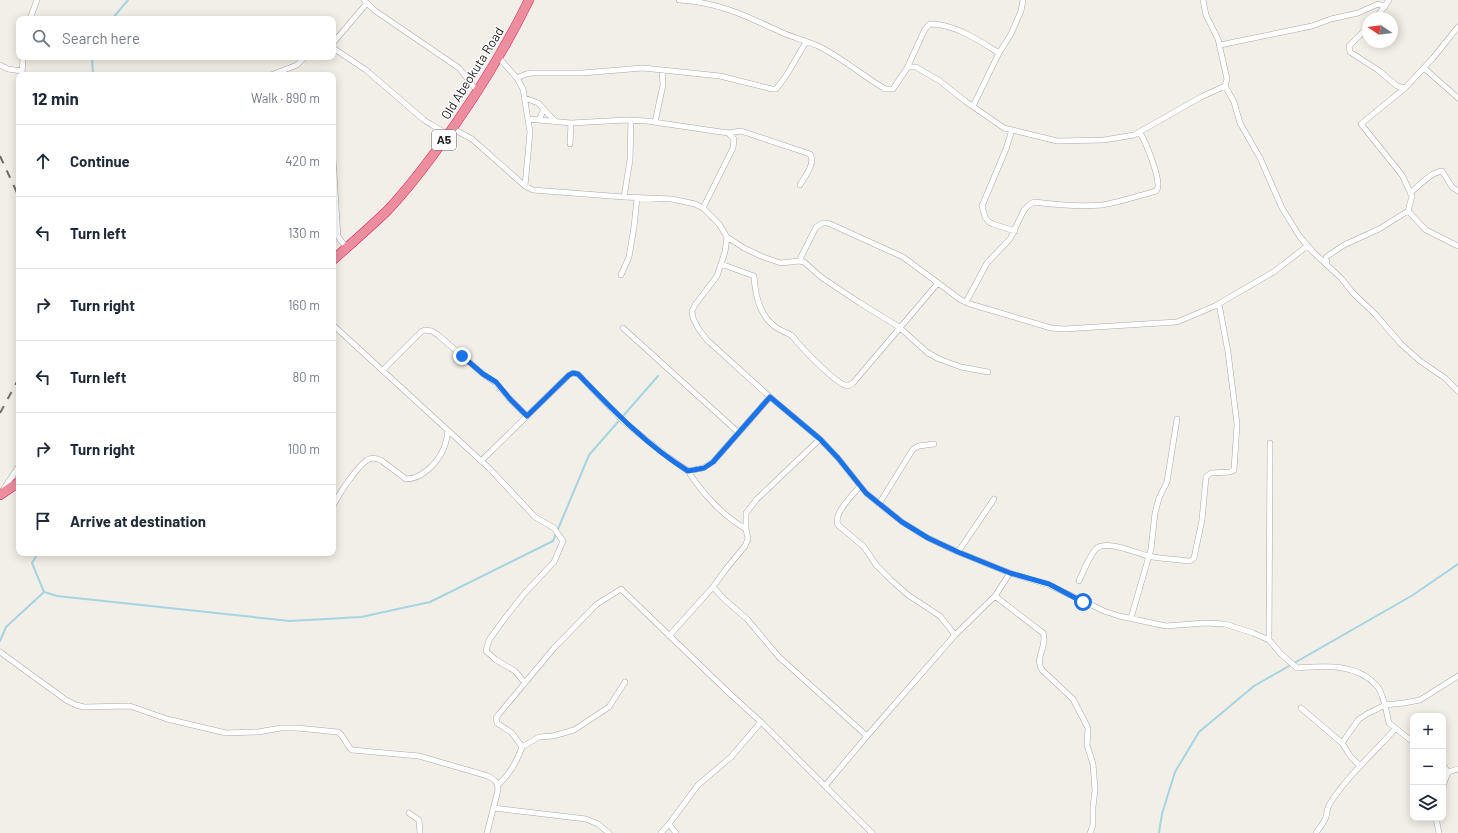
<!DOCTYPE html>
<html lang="en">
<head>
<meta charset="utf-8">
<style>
	body { margin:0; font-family:Barlow,sans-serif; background:#f2f2f3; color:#1f2937 }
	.controls { position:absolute; right:12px; bottom:12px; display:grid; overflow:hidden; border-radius:8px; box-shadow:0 2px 10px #0003 }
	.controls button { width:36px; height:36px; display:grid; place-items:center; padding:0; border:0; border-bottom:1px solid #e0e1e3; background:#fff; color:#1f2937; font:20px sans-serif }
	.compass { position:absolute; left:1362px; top:12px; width:36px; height:36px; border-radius:50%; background:#fff; box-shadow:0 2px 10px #0003; rotate:283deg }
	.stop { position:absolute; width:12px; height:12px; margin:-9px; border:3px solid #1a73e8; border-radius:50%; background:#fff }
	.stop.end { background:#1a73e8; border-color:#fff; box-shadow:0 1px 4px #0008 }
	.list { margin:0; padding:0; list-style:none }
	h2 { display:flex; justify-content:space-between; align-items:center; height:52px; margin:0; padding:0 16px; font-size:17px }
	h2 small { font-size:13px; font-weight:400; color:#747a83 }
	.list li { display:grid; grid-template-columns:26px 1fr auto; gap:12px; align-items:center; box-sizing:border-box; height:72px; padding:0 16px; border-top:1px solid #e0e1e3 }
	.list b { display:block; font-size:15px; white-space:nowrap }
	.list em { font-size:13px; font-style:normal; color:#747a83 }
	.icon { flex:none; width:22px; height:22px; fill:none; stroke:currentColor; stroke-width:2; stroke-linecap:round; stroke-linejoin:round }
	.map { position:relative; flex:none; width:1458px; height:833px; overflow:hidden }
	.search { position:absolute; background:#fff; box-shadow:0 2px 10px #0003; left:16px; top:16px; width:320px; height:44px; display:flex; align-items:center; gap:10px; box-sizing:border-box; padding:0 14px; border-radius:8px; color:#747a83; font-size:15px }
	.panel { position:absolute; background:#fff; box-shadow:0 2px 10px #0003; left:16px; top:72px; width:320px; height:484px; border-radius:8px }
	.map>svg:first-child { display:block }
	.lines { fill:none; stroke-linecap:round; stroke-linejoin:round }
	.stream { stroke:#a7d4e1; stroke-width:2 }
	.street-casing { stroke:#a9a9a9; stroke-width:6 }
	.highway-casing { stroke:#e42162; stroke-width:10 }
	.street { stroke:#fff; stroke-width:5 }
	.highway { stroke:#ec8e9e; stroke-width:9 }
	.rail { stroke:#707070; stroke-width:2; stroke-dasharray:8 8; stroke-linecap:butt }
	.route { stroke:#1a73e8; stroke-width:5 }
	.labels { text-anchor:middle; stroke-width:3; stroke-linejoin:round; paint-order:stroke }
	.shield { fill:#fff; stroke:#646464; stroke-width:1 }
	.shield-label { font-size:12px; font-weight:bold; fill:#222 }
	.street-label { font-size:13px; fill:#222; stroke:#fff }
</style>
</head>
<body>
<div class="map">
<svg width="1458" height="833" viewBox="0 0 1458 833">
	<rect width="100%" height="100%" fill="#f2efe8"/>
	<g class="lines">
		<path class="stream" d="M112 19 128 0
			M92 57 93 75
			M44 592 57 596 290 621 361 617 430 602 553 541 589 455 658 376
			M0 641 6 627 44 592 32 563 38 553
			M1159 833 1162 814 1175 772 1199 732 1254 686 1413 595 1458 564"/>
		<g class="street-casing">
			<path id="street" d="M364 0 374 10 459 68 478 92
				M679 0C719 2 748 17 783 33 795 38 807 41 818 46 841 57 863 76 885 89H893L907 68 910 67H916L940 81 965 101 1004 128 1057 141 1104 140 1134 135 1201 97 1225 86 1227 79 1218 39 1206 15 1203 0
				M1376 18 1389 0
				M30 19 37 0
				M1368 27 1349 46 1350 52 1378 70 1397 86 1405 88
				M333 43 367 3
				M1220 45 1312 26 1331 19 1358 13 1378 4 1385 7
				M333 48 366 70 424 120 432 125 449 135
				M499 58 517 78 523 89 530 132 525 186
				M0 65 8 69 22 71
				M907 68 925 29 930 24C955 24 978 40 999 53
				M1424 68 1458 98
				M22 75 23 57
				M271 75 297 65 305 57
				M517 78 526 74 532 73H582L643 68 720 76 772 89H776L786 76 806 42
				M1225 86 1234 102 1240 123 1260 158 1282 208 1300 237 1314 253 1341 278 1353 293 1375 314 1401 344 1420 361 1445 378 1458 391
				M525 98 538 103 555 121
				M973 106 999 53 1011 34 1021 11 1023 0
				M528 119 571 123 626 120 647 121 728 133 741 131 810 154C816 163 805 176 800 185
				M539 120 544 109
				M655 122 663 85 662 70
				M453 129 472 139 525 186 533 190 624 197 672 199 695 204 703 208 719 224 727 237 725 252 717 276 695 305 692 311 693 318 698 328 707 340 770 397 820 439 838 458 866 493 902 522 928 538 958 552 1010 573 1049 585 1104 611 1119 616 1166 626 1205 623 1225 624 1253 633 1269 640 1281 654 1297 668C1325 666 1356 663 1376 685 1381 689 1383 699 1385 705L1404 703 1420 700 1458 676
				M1012 130 1006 149 982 206 985 217 989 222 993 224 1015 231
				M570 144 571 123
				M333 159C335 185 336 211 338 236L341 241 347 247
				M1410 193C1419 186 1431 172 1442 171L1452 187 1458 191
				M624 197 630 160 631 120
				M703 208 733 148 734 139 728 133
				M1408 211 1426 230 1458 246
				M727 237 744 248 763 257 781 263 799 261 804 262 821 277 860 303 899 327 928 353 939 359 961 367 988 372
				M799 261 816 227 823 223H828L903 257 961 300 970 304 1051 328 1064 329 1177 322 1215 306 1275 271 1307 246
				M721 264 754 276C755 295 760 317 777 328 786 334 791 332 797 342 806 352 837 385 848 386L853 383 938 283
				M1327 264 1326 257 1344 245 1379 229 1408 211 1412 196 1402 175 1361 124 1405 88 1433 58 1458 27
				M621 275 629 257 634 227 637 198
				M966 302 987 263 1010 239 1024 210 1029 205 1034 202C1057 205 1079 207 1102 205 1120 202 1138 196 1156 191 1158 188 1158 189 1158 185 1158 173 1146 142 1140 133
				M333 325 489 468 535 517 554 528 563 541 554 562 524 594 505 618 489 640 486 651 496 660 515 671 525 683
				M623 328 739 433
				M383 370 422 331 425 330 432 331 438 335 483 374 496 383 510 399 527 416
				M820 439 757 499 746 513V529L748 539 745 546 726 569 713 587 724 599 747 619 779 657 867 736
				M481 461 569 375 573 373 578 374 623 421 668 457 688 471 703 468 713 462 770 397
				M688 471C702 493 723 516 746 529
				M3 490 19 466
				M879 504 913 449 919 446 934 444
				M333 506C339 494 356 468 367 460 372 457 377 458 382 461L406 479C422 479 437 463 443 450 446 444 447 437 448 431
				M958 552 994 499
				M1079 581C1083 572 1090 554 1097 548 1107 540 1137 553 1148 556 1161 559 1176 559 1189 561L1192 560 1194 558 1202 520 1206 477 1211 473 1230 472 1234 470 1237 424 1228 352 1219 304
				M995 596 1043 633C1048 646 1034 658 1042 670L1073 699 1088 728 1087 745 1093 764 1095 790 1093 807V825L1090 833
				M1131 618 1151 549 1155 513 1159 498 1167 482 1177 419
				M955 635 995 596 1010 573
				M669 636 713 587
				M1269 640 1270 443
				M0 652 66 700 76 705 84 707 130 706 167 719 226 733 258 732 281 728H297L338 732C345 737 346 745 352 750L419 756 488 776C495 780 498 782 498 790L487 833
				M1301 708 1342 743 1359 719 1367 714 1385 705 1389 723 1413 742
				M1342 743 1351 757 1359 765
				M522 747 539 737 553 736 574 730 609 707 625 682
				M1443 765 1448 772 1443 786
				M1448 772 1458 769
				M498 785C510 774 517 762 522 747L512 733 497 723 496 718 499 714 554 648 597 604 621 589 729 693 761 722 872 833
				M825 786 867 736 955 635 940 616 908 595 891 580 877 566 864 547 838 525C833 513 853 495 860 486
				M494 808 586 819 598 824 609 833
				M409 813 419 820 420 833
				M1436 818 1439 833
				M669 824 676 833
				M661 833 669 824 698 785 731 757 761 722
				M1316 833C1319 828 1324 823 1326 817 1327 813 1327 809 1329 805 1347 776 1373 754 1395 729"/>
		</g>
		<g class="highway-casing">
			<path id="highway" d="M333 260C351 244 369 228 387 211 404 193 419 174 433 155 470 106 502 55 529 0
				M0 495 19 482"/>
		</g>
		<use href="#street" class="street"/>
		<use href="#highway" class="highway"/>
		<path class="rail" d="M0 156 19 197
			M0 413 19 378"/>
	</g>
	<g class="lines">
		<path class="route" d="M462 356 483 374 496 382 510 399 527 416 569 375 573 373 578 374C612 409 646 445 688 471L704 468 713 462 770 397 820 439 838 458 866 493 902 522 928 538 958 552 1010 573 1049 584 1083 602"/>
	</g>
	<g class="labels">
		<rect class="shield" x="432" y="130" width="24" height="20" rx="3"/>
		<g class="shield-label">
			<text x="444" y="144">A5</text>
		</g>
		<g class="street-label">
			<text transform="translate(472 73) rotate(-58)" y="5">Old Abeokuta Road</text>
		</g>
	</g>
</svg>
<div class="controls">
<button>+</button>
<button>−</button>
<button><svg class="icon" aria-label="layers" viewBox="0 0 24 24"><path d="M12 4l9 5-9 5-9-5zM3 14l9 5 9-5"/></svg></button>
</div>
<svg class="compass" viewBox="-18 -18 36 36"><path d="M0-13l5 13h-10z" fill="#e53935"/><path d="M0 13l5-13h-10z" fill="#747a83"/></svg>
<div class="stop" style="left:1083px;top:602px"></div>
<div class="stop end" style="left:462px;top:356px"></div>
<div class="search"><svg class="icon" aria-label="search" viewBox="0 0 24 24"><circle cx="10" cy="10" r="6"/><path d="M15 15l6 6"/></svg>Search here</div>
<section class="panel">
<h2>12 min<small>Walk · 890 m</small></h2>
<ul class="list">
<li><svg class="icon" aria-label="ahead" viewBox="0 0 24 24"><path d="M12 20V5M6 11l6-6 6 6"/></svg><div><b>Continue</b></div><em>420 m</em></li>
<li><svg class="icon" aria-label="left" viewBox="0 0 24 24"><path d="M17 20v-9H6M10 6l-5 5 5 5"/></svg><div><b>Turn left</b></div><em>130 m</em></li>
<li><svg class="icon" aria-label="right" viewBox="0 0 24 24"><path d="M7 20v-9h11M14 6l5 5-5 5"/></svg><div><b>Turn right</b></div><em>160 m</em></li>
<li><svg class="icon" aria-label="left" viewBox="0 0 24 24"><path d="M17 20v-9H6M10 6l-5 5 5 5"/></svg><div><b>Turn left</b></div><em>80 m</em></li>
<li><svg class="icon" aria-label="right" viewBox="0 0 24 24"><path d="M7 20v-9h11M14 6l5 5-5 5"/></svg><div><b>Turn right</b></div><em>100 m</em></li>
<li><svg class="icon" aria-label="arrive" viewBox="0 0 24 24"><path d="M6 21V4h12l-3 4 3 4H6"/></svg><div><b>Arrive at destination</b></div></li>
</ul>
</section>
</div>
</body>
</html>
